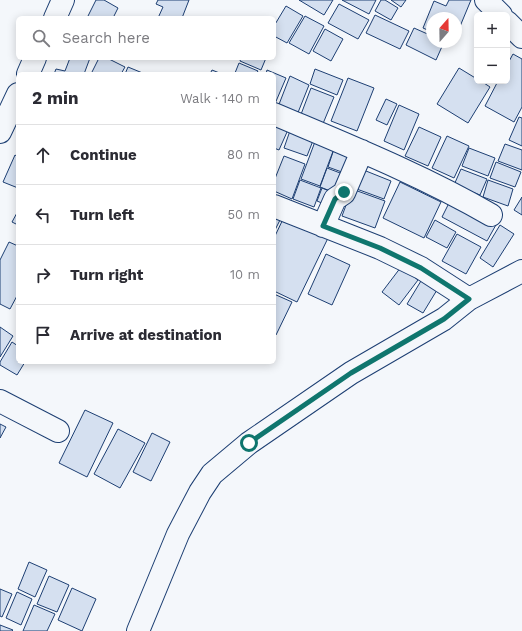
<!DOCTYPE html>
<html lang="en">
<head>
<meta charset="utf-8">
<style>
	body { margin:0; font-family:"Work Sans",sans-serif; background:#f2f2f3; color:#2b2b33 }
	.controls { position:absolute; right:12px; top:12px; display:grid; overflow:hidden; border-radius:6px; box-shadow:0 2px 10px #0003 }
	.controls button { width:36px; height:36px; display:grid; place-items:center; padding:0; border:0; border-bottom:1px solid #e1e1e2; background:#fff; color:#2b2b33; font:20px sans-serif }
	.compass { position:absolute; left:426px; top:12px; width:36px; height:36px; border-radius:50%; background:#fff; box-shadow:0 2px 10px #0003; rotate:20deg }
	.stop { position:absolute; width:12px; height:12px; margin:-9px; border:3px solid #0f766e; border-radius:50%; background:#fff }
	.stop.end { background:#0f766e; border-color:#fff; box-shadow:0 1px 4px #0008 }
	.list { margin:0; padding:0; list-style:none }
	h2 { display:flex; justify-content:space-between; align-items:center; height:52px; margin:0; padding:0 16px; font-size:17px }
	h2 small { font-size:13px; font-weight:400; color:#7c7c81 }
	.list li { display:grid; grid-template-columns:26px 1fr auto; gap:12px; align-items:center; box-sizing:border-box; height:60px; padding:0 16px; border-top:1px solid #e1e1e2 }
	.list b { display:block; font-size:15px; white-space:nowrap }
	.list em { font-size:13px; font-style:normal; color:#7c7c81 }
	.icon { flex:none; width:22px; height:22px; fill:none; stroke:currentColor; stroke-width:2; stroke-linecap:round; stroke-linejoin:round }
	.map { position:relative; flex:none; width:522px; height:631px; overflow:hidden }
	.search { position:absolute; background:#fff; box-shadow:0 2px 10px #0003; left:16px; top:16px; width:260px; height:44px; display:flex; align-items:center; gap:10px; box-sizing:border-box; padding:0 14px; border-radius:6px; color:#7c7c81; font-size:15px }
	.panel { position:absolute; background:#fff; box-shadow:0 2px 10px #0003; left:16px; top:72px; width:260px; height:292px; border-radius:6px }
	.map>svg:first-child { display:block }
	.building { fill:#d5e0f0; stroke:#1d3f73 }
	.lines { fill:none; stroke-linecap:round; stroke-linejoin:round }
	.minor-casing { stroke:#1d3f73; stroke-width:24 }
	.major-casing { stroke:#1d3f73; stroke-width:24 }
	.minor { stroke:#f4f7fb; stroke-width:22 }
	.major { stroke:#f4f7fb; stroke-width:22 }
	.route { stroke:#0f766e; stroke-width:5 }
</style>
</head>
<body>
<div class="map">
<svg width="522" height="631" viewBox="0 0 522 631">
	<rect width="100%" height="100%" fill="#f4f7fb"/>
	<path class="building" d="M96 0H104L118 8 113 18H87Z
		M158 0H189L182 18H158L163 7 156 4Z
		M299 0H333L324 15Z
		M342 0H376L369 14Z
		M381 0H385L398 8 391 20 375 11Z
		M391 0H406L401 7Z
		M449 0H471L456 36V18H432V32L423 28 434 1 446 6Z
		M339 4 369 20 358 39 328 23Z
		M286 6 303 16 287 43 274 36V26Z
		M375 15 409 31 400 49 366 33Z
		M305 16 324 26 309 54 289 43Z
		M414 28 432 36V42H444L436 60 406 45Z
		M325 29 343 39 331 61 313 51Z
		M513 54 522 59V107L514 122 485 106 498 81H507V65Z
		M70 58H90L84 74H54L56 69 65 71Z
		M99 58H107L125 67 121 74H91Z
		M241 58H266L261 70 240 61Z
		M239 63 258 71 256 74 235 73Z
		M128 67 145 74H125Z
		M459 68 477 79V81H481L490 87 468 123 437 104Z
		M315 69 343 80 337 95 310 84Z
		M212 70 222 74H210Z
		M267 70 286 78 274 106V74H266Z
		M290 76 309 85 295 120 276 112Z
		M348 78 374 88 357 131 331 121Z
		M311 88 334 97 322 126 300 117Z
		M386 99 397 104 387 125 376 120Z
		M399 105 419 114 404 150 384 141Z
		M274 117 291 123 279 150 274 148Z
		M519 117 522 118V146L509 140Z
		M292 125 316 133 307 156 284 148Z
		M419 127 441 137 428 166 405 156Z
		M447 136 469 146 454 178 432 168Z
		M316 139 335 146 320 186 301 179Z
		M505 144 522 150V170L498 161Z
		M469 148 495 158 488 176 462 166Z
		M334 149 357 158 350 175 328 167Z
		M15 155 18 157V188L3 182Z
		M284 156 305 164 292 199 274 191V181Z
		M496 162 521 172 515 187 490 178Z
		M327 168 348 176 341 195 320 187Z
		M361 169 391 181 384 199 354 188Z
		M461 169 487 179 480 195 454 185Z
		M300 180 321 188 314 207 293 199Z
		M488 180 513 189 508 206 483 197Z
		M400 182 441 202 424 238 383 218Z
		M322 188 334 193 329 206 317 201Z
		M352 189 385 201 375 228 342 216Z
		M522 197V215L514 210Z
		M451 199 497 223 487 241 442 217Z
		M18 211V225L12 222Z
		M274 214 281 218 274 232Z
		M285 215 329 236 297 302 274 291V238Z
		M435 220 456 232 447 248 426 237Z
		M500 225 514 234 493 267 480 258Z
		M457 234 481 247 466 274 442 261Z
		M9 242 18 246V294L10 309 0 304V260Z
		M326 254 350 265 332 305 308 294Z
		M401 267 418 280 399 305 382 292Z
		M424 276 440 285 423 313 407 304Z
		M274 294 292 302 276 335 274 334Z
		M0 327 13 336 0 357Z
		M12 342 18 346V362H25L17 375 0 365V362Z
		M85 410 113 423 87 477 59 463Z
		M0 424 6 427 0 438Z
		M118 429 145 443 120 488 94 474Z
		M152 433 170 442 151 481 133 472Z
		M29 562 47 570 35 597 18 589Z
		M49 576 69 585 57 612 37 604Z
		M72 588 96 599 82 631 58 620Z
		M0 589 12 594 2 617 0 616Z
		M17 592 32 599 21 625 6 618Z
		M34 605 55 614 47 631H23Z
		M0 625 13 630 12 631H0Z"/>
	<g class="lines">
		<g class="minor-casing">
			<path id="minor" d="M486 0 501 15
				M507 22 522 37
				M274 114C347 145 422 175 491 215
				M274 206 380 248 421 268 469 299
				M323 226 335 199 344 193 362 151
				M0 401 58 431
				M138 631 178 534 200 492 212 474 249 443 351 373 444 319 469 299 522 271"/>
		</g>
		<g class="major-casing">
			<path id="major" d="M55 18 63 0
				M28 74 35 58
				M0 132 18 94"/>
		</g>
		<use href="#minor" class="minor"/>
		<use href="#major" class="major"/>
	</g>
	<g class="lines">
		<path class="route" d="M249 443 351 373 444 319 469 299 421 268 380 248 323 226 335 199 344 192"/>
	</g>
</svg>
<div class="controls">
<button>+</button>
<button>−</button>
</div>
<svg class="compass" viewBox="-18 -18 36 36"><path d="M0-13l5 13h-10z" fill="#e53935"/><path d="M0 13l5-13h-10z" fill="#7c7c81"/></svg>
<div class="stop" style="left:249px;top:443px"></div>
<div class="stop end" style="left:344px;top:192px"></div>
<div class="search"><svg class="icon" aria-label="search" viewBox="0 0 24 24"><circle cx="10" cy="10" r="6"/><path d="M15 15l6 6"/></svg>Search here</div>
<section class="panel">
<h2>2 min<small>Walk · 140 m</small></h2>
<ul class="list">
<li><svg class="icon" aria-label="ahead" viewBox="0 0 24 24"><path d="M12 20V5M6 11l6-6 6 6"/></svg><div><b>Continue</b></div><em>80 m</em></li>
<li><svg class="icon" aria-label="left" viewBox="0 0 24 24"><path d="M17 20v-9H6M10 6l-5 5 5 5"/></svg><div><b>Turn left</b></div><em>50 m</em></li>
<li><svg class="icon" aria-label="right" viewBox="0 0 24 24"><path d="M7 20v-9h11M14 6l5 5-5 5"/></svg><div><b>Turn right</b></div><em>10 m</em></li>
<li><svg class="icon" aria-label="arrive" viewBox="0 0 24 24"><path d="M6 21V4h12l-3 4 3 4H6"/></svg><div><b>Arrive at destination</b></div></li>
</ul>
</section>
</div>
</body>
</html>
